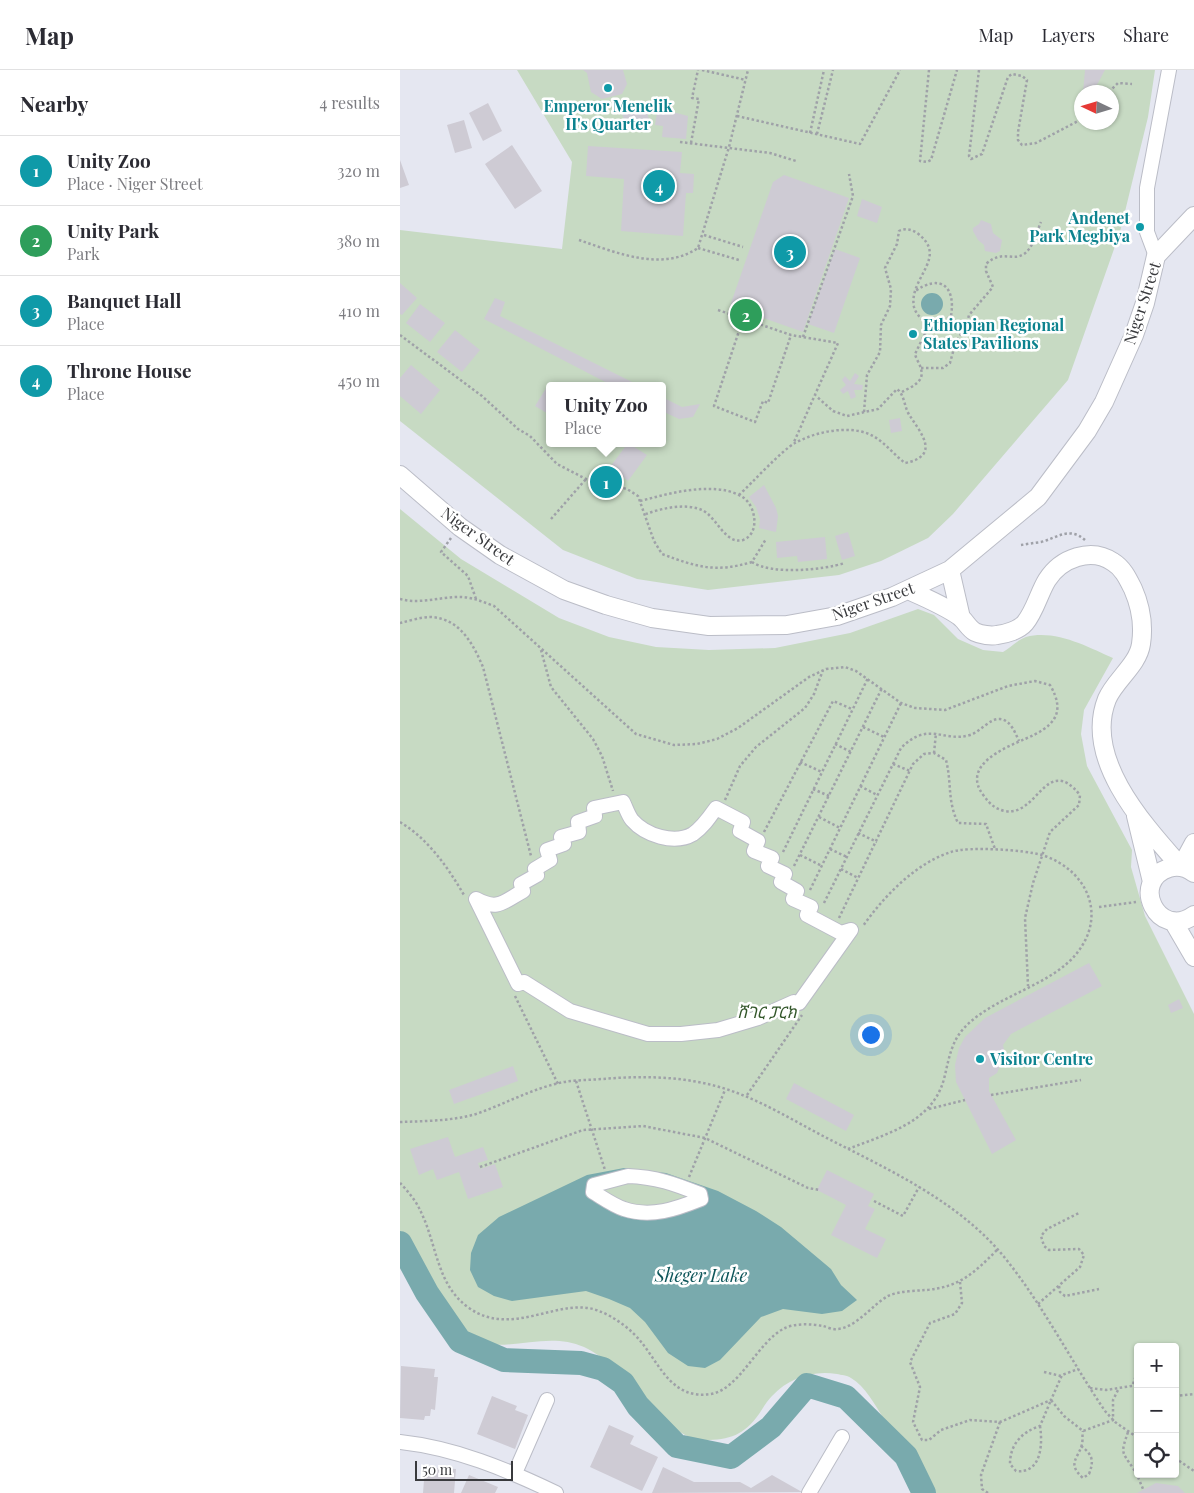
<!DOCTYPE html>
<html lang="en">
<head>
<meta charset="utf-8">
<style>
	body { margin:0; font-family:"Playfair Display","Noto Sans Ethiopic",serif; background:#f7f7f7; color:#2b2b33 }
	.controls { position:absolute; right:15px; bottom:15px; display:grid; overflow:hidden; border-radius:5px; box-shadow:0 1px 4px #0004 }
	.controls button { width:45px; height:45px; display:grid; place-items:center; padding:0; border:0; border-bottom:1px solid #e1e1e2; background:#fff; color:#2b2b33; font:25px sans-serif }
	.compass { position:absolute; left:674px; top:15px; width:45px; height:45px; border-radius:50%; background:#fff; box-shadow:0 1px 4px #0004; rotate:274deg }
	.scale { position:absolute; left:15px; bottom:12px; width:98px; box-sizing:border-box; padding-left:5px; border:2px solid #393a3d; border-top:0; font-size:14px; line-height:18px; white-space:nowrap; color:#393a3d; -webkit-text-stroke:4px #fff; paint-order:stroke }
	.you { position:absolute; left:470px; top:964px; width:18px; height:18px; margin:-12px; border:4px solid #fff; border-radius:50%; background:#1a73e8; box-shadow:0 0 0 8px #1a73e833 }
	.badge { display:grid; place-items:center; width:32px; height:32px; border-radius:50%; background:#976a19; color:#fff; font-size:16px; font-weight:700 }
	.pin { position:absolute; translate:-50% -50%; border:2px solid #fff; box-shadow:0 1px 5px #0006 }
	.popup { position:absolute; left:146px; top:312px; width:120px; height:65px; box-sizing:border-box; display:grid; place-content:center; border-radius:5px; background:#fff; filter:drop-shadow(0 1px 4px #0005); font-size:16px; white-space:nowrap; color:#7c7c81 }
	.popup b { font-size:19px; color:#2b2b33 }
	.popup::after { content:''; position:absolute; left:50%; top:100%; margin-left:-10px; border:10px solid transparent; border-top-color:#fff }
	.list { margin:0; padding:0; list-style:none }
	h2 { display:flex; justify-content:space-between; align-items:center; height:65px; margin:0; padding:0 20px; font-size:21px }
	h2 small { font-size:16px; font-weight:400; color:#7c7c81 }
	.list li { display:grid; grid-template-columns:32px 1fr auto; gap:15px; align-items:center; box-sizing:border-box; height:70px; padding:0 20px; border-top:1px solid #e1e1e2 }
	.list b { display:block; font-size:19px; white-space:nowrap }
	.list p { margin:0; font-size:16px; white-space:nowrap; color:#7c7c81 }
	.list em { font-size:16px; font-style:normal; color:#7c7c81 }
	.icon { flex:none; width:28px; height:28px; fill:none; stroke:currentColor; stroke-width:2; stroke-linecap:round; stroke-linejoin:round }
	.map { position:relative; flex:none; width:794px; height:1423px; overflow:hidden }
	header { display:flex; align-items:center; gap:30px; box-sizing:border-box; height:70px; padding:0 25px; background:#fff; border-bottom:1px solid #e1e1e2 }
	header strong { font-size:24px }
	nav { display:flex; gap:28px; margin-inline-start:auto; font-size:18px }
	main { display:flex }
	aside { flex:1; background:#fff }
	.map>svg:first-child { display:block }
	.green { fill:#c7dac3; fill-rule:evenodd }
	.water { fill:#79aaad; fill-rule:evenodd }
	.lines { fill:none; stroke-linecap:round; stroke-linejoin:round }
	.river { stroke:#79aaad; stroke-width:24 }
	.building { fill:#cecbd4 }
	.minor-casing { stroke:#bbbdc7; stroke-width:16 }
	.major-casing { stroke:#bbbdc7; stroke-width:20 }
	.path { stroke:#9fa1a8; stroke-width:2.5; stroke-dasharray:2.5 2.5; stroke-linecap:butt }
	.minor { stroke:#fff; stroke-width:14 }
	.major { stroke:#fff; stroke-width:18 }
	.culture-dot { fill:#0f9aa8; stroke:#fff; stroke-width:2 }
	.labels { text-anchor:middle; stroke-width:5; stroke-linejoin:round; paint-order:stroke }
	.culture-label { font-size:16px; font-weight:bold; fill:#0d838f; stroke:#fff; text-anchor:start }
	.street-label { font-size:16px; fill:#393a3d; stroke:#fff }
	.park-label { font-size:16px; font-style:italic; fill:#33572a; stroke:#fff }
	.water-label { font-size:18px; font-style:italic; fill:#0e565a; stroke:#fff }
</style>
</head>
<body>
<header>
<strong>Map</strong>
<nav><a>Map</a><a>Layers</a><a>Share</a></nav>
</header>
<main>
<aside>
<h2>Nearby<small>4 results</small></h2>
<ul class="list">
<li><span class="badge" style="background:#0f9aa8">1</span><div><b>Unity Zoo</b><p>Place · Niger Street</p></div><em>320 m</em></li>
<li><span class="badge" style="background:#2e9e5b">2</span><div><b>Unity Park</b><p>Park</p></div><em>380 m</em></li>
<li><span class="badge" style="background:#0f9aa8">3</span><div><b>Banquet Hall</b><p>Place</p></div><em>410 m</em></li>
<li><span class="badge" style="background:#0f9aa8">4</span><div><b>Throne House</b><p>Place</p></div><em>450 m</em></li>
</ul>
</aside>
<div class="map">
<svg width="794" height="1423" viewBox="0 0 794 1423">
	<rect width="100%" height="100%" fill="#e5e7f1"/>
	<path class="green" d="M117 0H755L748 47 720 162 668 310 553 444 528 468 481 491 439 505 308 520 237 509 163 480 0 351V160L162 179 172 92ZM682 22H712V52H682ZM150 316H262V373H150Z
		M0 439 61 489 159 548 209 567 256 577 309 580 375 578 450 563 518 539 534 545 558 569 583 580 603 582C610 578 619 569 626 567 655 559 688 577 713 588L684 640 681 664 687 696 732 780 731 797 745 846 794 944V1423H536C518 1398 501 1373 484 1349 475 1335 465 1316 451 1308 447 1305 441 1305 437 1304 412 1300 389 1308 372 1326 367 1331 363 1338 359 1344 344 1365 330 1370 304 1370 261 1368 227 1296 184 1277 141 1258 96 1291 60 1263 31 1239 24 1195 0 1164ZM738 1277H775V1404H738Z"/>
	<path class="water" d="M521 234a11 11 0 1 1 22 0a11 11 0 1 1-22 0Z
		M224 1098 266 1103 318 1121 356 1141 381 1157 431 1199 441 1215 457 1230 442 1241 422 1244 383 1239 361 1247 320 1290 305 1298 288 1296 268 1283 245 1252 230 1238 209 1229 186 1221 112 1231 94 1226 78 1217 70 1200 71 1183 78 1165 99 1147 187 1105ZM254 1107 301 1128 248 1143 224 1139 194 1115Z"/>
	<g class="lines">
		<path class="river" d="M0 1173 27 1223 60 1271 104 1290 181 1293 203 1299 223 1313 238 1336 277 1376 331 1387 371 1357 407 1315 446 1327 506 1386 524 1423"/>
	</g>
	<path class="building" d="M183 0H223L227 14 222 24 202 29 191 22 187 3Z
		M685 0H705L693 22H683Z
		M88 33 102 61 83 71 69 43Z
		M244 33 251 55 227 60 221 40Z
		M265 40 288 46 286 69 262 67 263 56 255 55 257 43 264 44Z
		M64 50 72 78 55 83 47 55Z
		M112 75 142 121 115 139 85 94Z
		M188 76 282 82 280 103 294 104 293 123H286L283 166 221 161 224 109 186 106Z
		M0 90 9 115 0 118Z
		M384 105 449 128 403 262 330 236 373 112Z
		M462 129 482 137 477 153 457 146Z
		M581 150 591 154 593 163 602 170 600 181 596 183 585 181 584 175 578 170 573 161V158L579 154Z
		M435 179 460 188 434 263 408 254Z
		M0 213 17 228 2 245 0 244Z
		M95 228 105 232 100 246 240 316H213L84 249Z
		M20 234 45 253 30 272 6 253Z
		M55 260 80 280 62 302 37 282Z
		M11 295 40 320 21 344 0 326V308Z
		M455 303 459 306 454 314 463 315 462 320H454L456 327 451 329 448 321 443 324 440 320 446 315 442 310 445 306 450 311Z
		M150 312 153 316H150V345L135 336Z
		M262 327 282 337 300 334 293 347 279 349 262 341Z
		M500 348 502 361 491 363 489 350Z
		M228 373 247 385 228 411 210 397Z
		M364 415 376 438 378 446 376 462 359 458 360 449 356 437 349 427Z
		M448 462 455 486 442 490 435 466Z
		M425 467 427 489 398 492 397 486 377 488 376 472Z
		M689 893 702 916 611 964 603 975 605 984 597 1003 589 1008V1021L616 1070 592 1084 556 1012 555 995 559 978 565 967 585 948Z
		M779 929 783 938 771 943 768 935Z
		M113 996 118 1011 54 1034 49 1020Z
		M394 1013 454 1045 446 1061 386 1029Z
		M48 1067 55 1087 83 1077 88 1090 78 1093 80 1099 95 1094 103 1117 68 1129 59 1102 37 1110 33 1099 19 1105 10 1079Z
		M427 1100 474 1124 468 1136 475 1139 465 1159 486 1169 477 1188 431 1165 446 1135 417 1120Z
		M1 1296 35 1299 34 1307H38L35 1340 31 1339 30 1346H25L24 1350 0 1348Z
		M92 1326 117 1336 115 1340 128 1345 115 1379 77 1364Z
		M209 1355 234 1366 230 1374 258 1387 242 1421 190 1397Z
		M25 1397 56 1399 54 1423H23Z
		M263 1397 294 1412H340L351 1418 372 1405 402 1422 252 1423Z
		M69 1405 98 1417 95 1423H61Z
		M756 1413 778 1416 785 1423H737Z"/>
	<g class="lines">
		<g class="minor-casing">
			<path id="minor" d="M756 186 747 162V118L769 0
				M223 732C226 738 228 745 232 750 245 765 274 775 293 764 303 757 309 748 316 738L343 752 340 761 358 771 354 781 372 788 368 796 385 804 381 812 397 821 393 829 411 837 407 845 441 863 451 860 399 933 394 932 358 948 318 960 281 964H248L170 941 124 912 118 914 76 829C98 841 103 832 123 821L121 814 137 805 135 799 150 790 147 780 164 774 161 767 179 762 178 752 195 746 194 738Z
				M228 1106C256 1107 275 1114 300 1124L301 1129C276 1139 251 1148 224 1139 214 1136 203 1128 193 1122L194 1115Z
				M0 1372C55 1378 106 1399 156 1423
				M115 1403 147 1330
				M409 1423 442 1367"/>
		</g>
		<g class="major-casing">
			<path id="major" d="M0 405 60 457 100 485 164 520 206 535 252 548 309 556 387 555 437 546 492 527 550 500 638 427 687 361 704 332 734 265 745 233 756 186 794 146
				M550 500 561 548
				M508 520C526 528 543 535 559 546 565 550 568 558 575 562 581 565 591 566 597 565 606 564 619 560 625 553 635 541 639 523 647 510 661 488 691 477 713 492 723 498 728 509 733 519 741 537 744 554 741 574 738 595 715 610 707 629 683 689 744 755 781 797
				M736 746 752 812
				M781 797 794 773
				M794 803C786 797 778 795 769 798 729 811 758 871 794 845
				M773 851 794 887"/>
		</g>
		<path class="path" d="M302 0 346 10
			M529 0 520 91 527 92 531 90 557 0
			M579 0 569 86 571 89 582 84 608 7 612 4 622 6 627 10 618 62V70L622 75 636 73 682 49
			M709 22 718 13 732 14
			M337 46 460 74 500 0
			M410 63 424 0
			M417 64 433 0
			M280 72 370 83 396 91
			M291 73 299 29 292 28 298 0
			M304 165 343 177
			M179 170C217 183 262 202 298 178L329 77 348 0
			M298 178 339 190
			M318 240 391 265 438 273 394 372
			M343 249 314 336 355 352 363 331 368 333 391 265
			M0 265 82 326 118 359 130 366 157 394 186 409 227 419 238 426 254 471 262 484C297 497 315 503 352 492L366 469
			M403 267 453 126 449 104
			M521 298H543L550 293 556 271 566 257 569 245 593 217 586 201V194C603 179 612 192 624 184 633 178 637 161 641 152
			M502 322C511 317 525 312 521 299 520 294 516 289 515 284L529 255
			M464 342 467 305 480 282 481 255 490 236 491 219 485 198 497 174 499 161C505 158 511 159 517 163 550 187 508 208 514 237 516 245 523 250 529 255L540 254 551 246C556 216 540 203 514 222
			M339 425C353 412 381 381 395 373 415 362 447 355 469 364 483 370 493 384 505 393 541 386 521 363 510 346 504 338 505 325 497 319L478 339 447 346 433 341 416 326
			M240 431C268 424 294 416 323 420 330 421 338 424 344 428 356 437 360 464 343 470 325 475 317 447 302 440 286 433 262 438 246 444
			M151 449 186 409
			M51 468 41 482 68 506 76 529
			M621 475C627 474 634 473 641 472 657 468 669 456 685 470
			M352 492C371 505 423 500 445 493
			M0 529C18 534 37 528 55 527 69 526 81 531 94 536L236 664 274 675 297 674 317 669 338 658 409 607 426 599 445 597 456 601 501 633 515 638 545 640 608 616 635 611 650 615C667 644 653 657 625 669 604 678 560 696 584 726 590 734 595 739 605 741 638 747 646 683 680 725L679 735 650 762 633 813 625 848 628 916
			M0 553C9 551 21 547 30 547 60 548 73 574 83 597L131 786
			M141 580 151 617 193 669 202 686 213 721
			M463 657 484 667
			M435 674 451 682
			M534 683 536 663
			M400 692 422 702
			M493 694 510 701
			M460 716 477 725
			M413 719 429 726
			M325 730 340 696 356 677 405 638 414 624 423 600
			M419 747 440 758
			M0 752C28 769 47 796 64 825
			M364 762 433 631 452 639
			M458 763 477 772
			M430 779 447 787
			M383 782 468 608
			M400 785 422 796
			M394 796 482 618
			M441 799 458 808
			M410 820 501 633
			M424 833 501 678C529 650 543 673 570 665 580 662 590 648 600 649 611 650 615 663 619 671
			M699 837 736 832
			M439 848 513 694 524 684 534 683 546 690C552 714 547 730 558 753L586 754 595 779
			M115 926 158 1014
			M176 1011 205 1100
			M347 1025 402 945
			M591 1025 681 1010
			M529 1039 565 1030
			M0 1052C25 1051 52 1051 76 1044 105 1034 133 1018 164 1012 176 1010 189 1010 202 1009 238 1006 276 1006 312 1015 352 1025 387 1047 423 1066 487 1099 559 1131 605 1188 643 1235 671 1291 705 1341L715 1352 738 1368
			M448 1079C486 1064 532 1053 544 1009 549 989 551 970 567 955 598 925 652 915 677 883 708 844 686 799 642 785 624 780 569 776 551 782 516 793 484 826 463 856
			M80 1097 183 1060 243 1056 305 1068 408 1118 420 1120
			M289 1107 325 1020
			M0 1113C7 1120 16 1131 20 1140 37 1173 36 1215 69 1238 113 1269 161 1225 199 1241 215 1247 232 1260 242 1273 261 1297 273 1330 311 1324 340 1319 358 1271 385 1258 396 1253 411 1254 423 1256 427 1257 433 1260 437 1259 456 1258 472 1235 488 1226 499 1221 514 1221 526 1220 560 1217 574 1203 597 1180
			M474 1131 503 1146 519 1117
			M560 1212 562 1233 555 1244 530 1253 510 1292 520 1317 513 1352 522 1370H529L541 1360 570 1350 600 1352 651 1330 662 1305 678 1299
			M659 1216 660 1222 665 1226 699 1219
			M638 1234 680 1197 684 1185 679 1179 649 1180 644 1176 641 1166 647 1159 679 1143
			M644 1302 661 1306
			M733 1314 738 1300
			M690 1318 706 1320 738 1315
			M775 1326 794 1324
			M640 1356C643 1375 641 1404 616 1401L610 1394C610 1374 622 1362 640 1356L651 1330 664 1346 683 1361 713 1350V1330L719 1318
			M728 1362C721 1383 721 1381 733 1398 737 1404 740 1412 743 1419
			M681 1376C693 1385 694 1391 689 1404L683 1408C666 1393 679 1388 682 1374 683 1370 682 1365 683 1361
			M775 1388 794 1401
			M588 1423 582 1419 581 1405 600 1352"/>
		<use href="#minor" class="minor"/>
		<use href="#major" class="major"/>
	</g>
	<g class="culture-dot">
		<circle cx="208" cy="18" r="5"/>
		<circle cx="740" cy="157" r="5"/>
		<circle cx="513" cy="264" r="5"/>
		<circle cx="580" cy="989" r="5"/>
	</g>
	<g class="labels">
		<g class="culture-label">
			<text x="208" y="42" text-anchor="middle">Emperor Menelik<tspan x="208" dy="18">II's Quarter</tspan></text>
			<text x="730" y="154" text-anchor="end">Andenet<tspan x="730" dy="18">Park Megbiya</tspan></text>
			<text x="523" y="261">Ethiopian Regional<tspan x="523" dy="18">States Pavilions</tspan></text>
			<text x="590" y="995">Visitor Centre</text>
		</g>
		<g class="street-label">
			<text transform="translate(742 233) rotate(-72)" y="6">Niger Street</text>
			<text transform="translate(78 466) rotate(36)" y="6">Niger Street</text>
			<text transform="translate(473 531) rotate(-19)" y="6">Niger Street</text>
		</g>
		<g class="park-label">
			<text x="367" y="948">ሸገር ፓርክ</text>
		</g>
		<g class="water-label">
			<text x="301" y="1212">Sheger Lake</text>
		</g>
	</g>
</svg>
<div class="controls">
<button>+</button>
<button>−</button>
<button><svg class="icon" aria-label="locate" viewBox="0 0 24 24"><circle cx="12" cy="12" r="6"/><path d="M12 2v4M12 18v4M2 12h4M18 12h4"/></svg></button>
</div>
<svg class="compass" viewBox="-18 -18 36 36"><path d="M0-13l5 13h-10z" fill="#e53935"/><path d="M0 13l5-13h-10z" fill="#7c7c81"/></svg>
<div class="scale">50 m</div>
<div class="you"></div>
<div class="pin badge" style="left:206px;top:412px;background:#0f9aa8">1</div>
<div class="popup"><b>Unity Zoo</b>Place</div>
<div class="pin badge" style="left:346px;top:245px;background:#2e9e5b">2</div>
<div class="pin badge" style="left:390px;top:182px;background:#0f9aa8">3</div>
<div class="pin badge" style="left:259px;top:116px;background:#0f9aa8">4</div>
</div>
</main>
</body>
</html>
